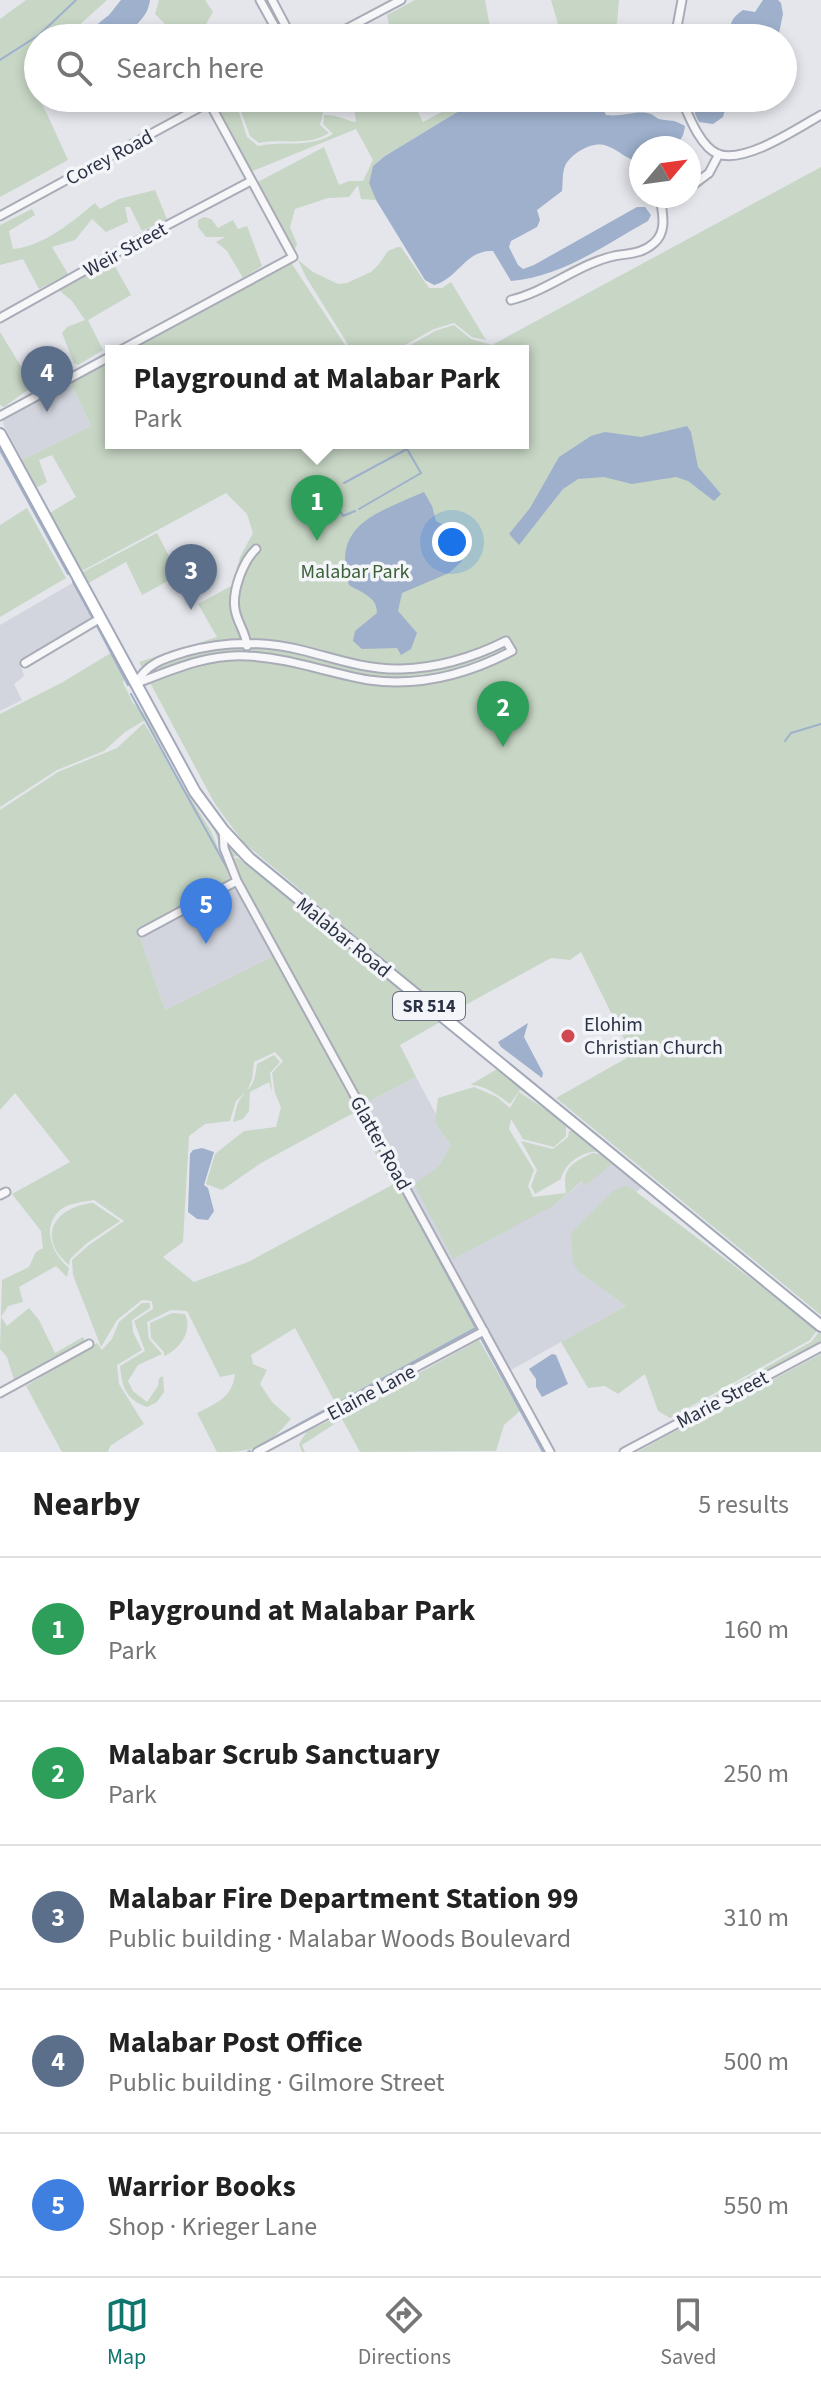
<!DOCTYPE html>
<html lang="en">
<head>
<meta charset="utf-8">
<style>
	body { margin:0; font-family:"Source Sans 3",sans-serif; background:#f6f6f6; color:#222 }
	.compass { position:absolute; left:629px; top:136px; width:72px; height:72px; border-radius:50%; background:#fff; box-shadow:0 4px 12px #0003; rotate:61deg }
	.you { position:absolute; left:452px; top:542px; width:28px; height:28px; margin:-20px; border:6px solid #fff; border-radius:50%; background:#1a73e8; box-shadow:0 0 0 12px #1a73e833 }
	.badge { display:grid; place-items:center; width:52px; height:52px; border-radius:50%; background:#0f766e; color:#fff; font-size:26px; font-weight:700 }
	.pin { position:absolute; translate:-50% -66px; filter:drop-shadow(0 2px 4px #0008) }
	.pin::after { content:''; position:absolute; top:42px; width:28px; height:24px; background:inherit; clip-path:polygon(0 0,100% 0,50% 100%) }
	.popup { position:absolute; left:105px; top:345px; width:424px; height:104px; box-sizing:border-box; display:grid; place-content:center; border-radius:0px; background:#fff; filter:drop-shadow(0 2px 6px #0005); font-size:26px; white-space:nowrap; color:#767676 }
	.popup b { font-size:30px; color:#222 }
	.popup::after { content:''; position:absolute; left:50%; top:100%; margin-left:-16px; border:16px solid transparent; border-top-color:#fff }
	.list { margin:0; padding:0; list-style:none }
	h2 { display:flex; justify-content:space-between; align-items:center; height:104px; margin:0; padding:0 32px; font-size:34px }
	h2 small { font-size:26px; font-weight:400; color:#767676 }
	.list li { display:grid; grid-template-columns:52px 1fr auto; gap:24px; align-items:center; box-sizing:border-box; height:144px; padding:0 32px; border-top:2px solid #e0e0e0 }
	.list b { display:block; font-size:30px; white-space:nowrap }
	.list p { margin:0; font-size:26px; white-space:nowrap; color:#767676 }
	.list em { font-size:26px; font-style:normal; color:#767676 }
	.icon { flex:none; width:44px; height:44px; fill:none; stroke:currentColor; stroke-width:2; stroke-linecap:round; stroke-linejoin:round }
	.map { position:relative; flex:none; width:821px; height:1452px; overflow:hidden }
	.search { position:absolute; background:#fff; box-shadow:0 4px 12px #0003; left:24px; right:24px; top:24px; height:88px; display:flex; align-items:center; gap:20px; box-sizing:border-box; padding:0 28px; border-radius:44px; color:#767676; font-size:30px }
	.sheet { height:824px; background:#fff }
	nav { display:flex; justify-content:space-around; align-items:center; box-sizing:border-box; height:112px; border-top:2px solid #e0e0e0; background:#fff; font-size:22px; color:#767676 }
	nav a { display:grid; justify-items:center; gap:4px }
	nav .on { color:#0f766e }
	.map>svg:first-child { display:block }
	.built { fill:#d2d5de }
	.green { fill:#c7d6c5 }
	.water { fill:#9eb0cc }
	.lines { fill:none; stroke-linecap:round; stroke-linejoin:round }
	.stream { stroke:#9eb0cc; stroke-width:2 }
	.street-casing { stroke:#a9acb7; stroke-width:11 }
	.primary-casing { stroke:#a3a9b8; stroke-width:14 }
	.street { stroke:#f7f7fa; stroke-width:7 }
	.primary { stroke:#fff; stroke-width:10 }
	.poi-dot { fill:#d14850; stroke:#f4f5f9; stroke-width:3 }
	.labels { text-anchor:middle; stroke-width:7; stroke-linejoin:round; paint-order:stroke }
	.shield { fill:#f4f5f9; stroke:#676c7b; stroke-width:2 }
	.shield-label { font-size:18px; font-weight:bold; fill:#2b3245 }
	.street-label { font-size:20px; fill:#2b3245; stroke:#f4f5f9 }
	.park-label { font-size:20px; fill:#3b6138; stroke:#f4f5f9 }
	.poi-label { font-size:20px; fill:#2b3245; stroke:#f4f5f9; text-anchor:start }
</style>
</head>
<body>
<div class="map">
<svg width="821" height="1452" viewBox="0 0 821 1452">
	<rect width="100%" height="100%" fill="#e4e6ec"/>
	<path class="built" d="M70 381 91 426 22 460 3 424 4 417Z
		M76 581 95 618 20 663 24 676 14 684 22 700 0 711V625Z
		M231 881 273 956 165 1010 137 928Z
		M416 1077 436 1114 435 1123 451 1145 438 1167 553 1206 583 1181 587 1184 613 1161 644 1186 636 1192 627 1185 579 1272 626 1306 509 1371 451 1260 366 1110V1103Z"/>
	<path class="green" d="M26 0H107L65 38H38V63L25 75 46 112 68 160 0 197V19Z
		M159 0H205L213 12 198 38H179L155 14Z
		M415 0H485L489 22 496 38H392L387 15Z
		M551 0H619L617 23 613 28H605L595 38H562Z
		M236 98H315L323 113 320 125 329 133C306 147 284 138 259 143L250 136Z
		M353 98H370L384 109 403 98H411L423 122 467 98H502L459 111 385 156 373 166 369 183 376 200 361 199 358 185 349 197 328 198 295 209 290 227 297 244 294 251 256 183 324 147 339 185 349 181H363L373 160 356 129 250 172 215 107 235 100 247 137 258 146C285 140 308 149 333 134L323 124 324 115C341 115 343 120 356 122Z
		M821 167V1315L556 1098 632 1055 581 952 570 960 551 958 449 1014 244 843 215 804 139 662 217 637 198 604 233 585 240 557 253 533 247 514 226 493 82 571 50 513 76 497 52 455 39 460 47 482 36 488 22 460 91 426 70 381 111 358V443H523V351H400L435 331 454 325 471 339 492 345Z
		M155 190 167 219 142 231 130 207H125L128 222 106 232 92 219 75 240 52 247 68 274 39 289 23 259 0 265V225L32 209 35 215 9 231 13 249C44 246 72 222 95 203L100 209 119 199Z
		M204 217 211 219 218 228 233 220 238 229 247 226 262 266 243 278 227 251 216 242 225 237H206L198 227V220Z
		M398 247H401L429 288H442L451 282 486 340 472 337 454 323 434 329 394 351H352L306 277 298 260 313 272 338 284 347 283 371 272 379 264 388 251Z
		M111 259 131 295 88 320 103 350 78 365 74 363 62 333 67 327 85 320 72 301 60 291 68 283Z
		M290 261 349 351H124Z
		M0 332 33 386 4 407 0 405Z
		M27 508 66 578 0 617V525Z
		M157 533 179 575 142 595 126 562 85 585 81 573Z
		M114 651 126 673 123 683 133 703 152 721 192 793 292 900 238 856 232 857 233 878 214 830 145 720 125 732 104 751 57 770 0 807V714L63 682Z
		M144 723 211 831 231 881 137 928 165 1010 273 956 357 1111 261 1163 222 1190 206 1184 215 1154 244 1131 276 1127 281 1107 275 1093 272 1073 283 1061 275 1052 254 1062 252 1079 247 1091 236 1101 230 1121 205 1124 189 1136 183 1242 163 1257 194 1282 248 1262 392 1185 357 1118 362 1116 475 1328 336 1404 295 1328 251 1355 253 1364 267 1370 260 1384 272 1402 291 1419C266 1448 254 1452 217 1452L197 1413C217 1403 232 1398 235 1374L220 1377 187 1311 171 1310 147 1322 149 1339 162 1354 138 1365 128 1381 133 1391 147 1402 158 1386 159 1378 163 1376 164 1392 157 1402 147 1407C126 1400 122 1387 120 1366L145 1351 134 1321 153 1309 152 1301 142 1300 117 1320 101 1347 73 1275 72 1260 89 1245 124 1221 94 1200C83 1202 66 1203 58 1212 41 1230 54 1256 69 1268L67 1277 56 1266 19 1287 23 1302 8 1306 1 1317 7 1326 29 1308 39 1320 55 1353 83 1337 85 1341 14 1380 7 1357 0 1349 2 1280 29 1267 36 1252 43 1248 41 1231 12 1194 70 1162 15 1093 0 1110V810L58 772 117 748Z
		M234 858H238L442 1021 400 1045 416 1077 366 1103V1110L239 880Z
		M274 1055 280 1062 270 1073 272 1092 269 1082 250 1092 249 1111 243 1119 233 1122C235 1116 236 1107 239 1101 252 1083 254 1088 257 1064Z
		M499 1068 549 1109 520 1090 510 1104C499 1096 484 1084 470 1085Z
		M474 1087 497 1097 510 1108 519 1092 566 1123V1136L554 1147 523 1139 511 1119 509 1129 534 1170 528 1186 533 1197 566 1193C562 1167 571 1164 592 1153L601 1154 612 1164 586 1185 582 1181 553 1206 453 1259 414 1184 438 1167 451 1145 435 1123 438 1098Z
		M512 1125 521 1141 553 1149 568 1137 569 1131H576L602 1152C585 1149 565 1162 561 1179L535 1194 531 1186 537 1170Z
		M627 1185 818 1329 810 1340 670 1418 658 1411 645 1374 618 1394 605 1386 588 1388 561 1342 626 1306 579 1272 573 1264 571 1233 613 1191Z
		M93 1203 120 1221 87 1243 70 1259 69 1265C36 1237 54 1207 93 1203Z
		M142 1303H150V1308L132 1320 133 1332 142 1350 117 1365 119 1384 144 1424 110 1446 108 1452H62L26 1386 97 1343 102 1350 112 1339 119 1322Z
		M172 1313 185 1314C193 1331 180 1349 164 1356V1352L151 1338 150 1323Z
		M821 1330V1351L630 1452 676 1422 674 1418 811 1342Z
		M479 1340 520 1411 504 1425 496 1451 360 1452 342 1419 302 1445 305 1452H302L299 1444 307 1431 348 1412Z
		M821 1354V1452H637L659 1440Z"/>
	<path class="water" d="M121 0H150C148 11 146 14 139 22 119 45 108 38 80 38L109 15Z
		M763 0H778L781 3 783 14 778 38H724L730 34C730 21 733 17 743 10L755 12Z
		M502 98H598L606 115C622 117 633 111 647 113 651 113 655 117 659 119 671 122 671 118 685 126 682 152 663 148 641 148V162C628 161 619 150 607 146 594 140 571 153 565 166 562 173 563 184 562 191L537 210 540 220 537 227 511 241 509 247 518 265 523 269 534 265 637 207H645L651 215 648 221C605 245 561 277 511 281L493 251C466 249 458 279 434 285L425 280 376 200 369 183 373 166 385 156 459 111Z
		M697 98H728L723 117 713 124 699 122 695 114Z
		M687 426 691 432 698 467 721 494 714 501 688 481 676 477 632 484 604 477 578 479 563 489 519 545 509 534 530 508 559 457 591 436 605 432 641 437Z
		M424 492 432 506 436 521 448 528 462 561 449 573 402 593 398 611 417 633 411 649 401 655 397 648 362 649 353 641 355 631 377 613C377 596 361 593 349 585 331 524 377 513 424 492Z
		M528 1023 524 1037 543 1073 542 1078 501 1047 498 1042Z
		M202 1148 214 1152 204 1185 208 1188 214 1211 208 1220 197 1219 188 1212 190 1154 193 1150Z
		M552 1354 556 1355 568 1384 542 1397 536 1387V1379L529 1369Z"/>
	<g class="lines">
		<path class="stream" d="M0 60 39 35 76 0
			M0 450 68 574
			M344 483 407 449 421 473 359 509
			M333 499 343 516 355 511
			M73 582 92 617
			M97 626 128 685
			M131 694 233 879
			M785 741 791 733 821 724
			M243 899 345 1086
			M349 1095 357 1109
			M362 1117 477 1330
			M481 1338 543 1452
			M259 1446 476 1328
			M248 1452 250 1451"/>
		<g class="street-casing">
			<path id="street" d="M260 0 281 38
				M272 0 292 38
				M329 38 401 0
				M675 38 682 0
				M681 98C688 114 700 147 718 154 745 164 798 128 821 115
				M689 188 709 173 719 154
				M0 216 217 98
				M511 300C548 291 578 264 614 256 630 253 642 254 654 243 668 231 662 212 660 196
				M0 318 141 239 251 181
				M119 351 293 257 209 102
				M0 416 111 356
				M506 641 512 651C468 674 419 687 369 680 328 673 290 658 248 656 209 653 171 670 135 684 148 663 162 659 185 652 224 641 266 641 305 651 337 659 367 670 401 669 438 668 474 657 506 641Z
				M247 646C246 632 237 623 235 609 232 591 243 561 256 549
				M25 663 99 619
				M223 830 224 848 237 881 550 1452
				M142 932 237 881
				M0 1195 6 1192
				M0 1393 89 1344
				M257 1452 484 1331
				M624 1452 821 1347"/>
		</g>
		<g class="primary-casing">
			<path id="primary" d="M0 434 195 792 223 830 249 858 821 1326"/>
		</g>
		<use href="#street" class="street"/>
		<use href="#primary" class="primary"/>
	</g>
	<circle class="poi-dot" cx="568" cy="1036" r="8"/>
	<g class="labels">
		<rect class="shield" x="393" y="992" width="72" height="28" rx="6"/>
		<g class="shield-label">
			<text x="429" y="1012">SR 514</text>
		</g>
		<g class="street-label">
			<text transform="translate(109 157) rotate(-28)" y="7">Corey Road</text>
			<text transform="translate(125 249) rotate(-29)" y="7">Weir Street</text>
			<text transform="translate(344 937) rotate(39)" y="7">Malabar Road</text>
			<text transform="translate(381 1143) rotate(61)" y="7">Glatter Road</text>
			<text transform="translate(371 1392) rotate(-28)" y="7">Elaine Lane</text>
			<text transform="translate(722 1399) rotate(-28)" y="7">Marie Street</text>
		</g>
		<g class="park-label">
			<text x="355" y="578">Malabar Park</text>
		</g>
		<g class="poi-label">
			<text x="584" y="1031">Elohim<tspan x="584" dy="23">Christian Church</tspan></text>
		</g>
	</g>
</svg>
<svg class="compass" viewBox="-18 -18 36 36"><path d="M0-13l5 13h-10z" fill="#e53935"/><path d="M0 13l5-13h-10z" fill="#767676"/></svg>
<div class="you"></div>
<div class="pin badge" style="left:317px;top:541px;background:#2e9e5b">1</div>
<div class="popup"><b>Playground at Malabar Park</b>Park</div>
<div class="pin badge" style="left:503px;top:747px;background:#2e9e5b">2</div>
<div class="pin badge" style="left:191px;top:610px;background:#5c6f8a">3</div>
<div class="pin badge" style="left:47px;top:412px;background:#5c6f8a">4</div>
<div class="pin badge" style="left:206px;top:944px;background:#3f7fe0">5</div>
<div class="search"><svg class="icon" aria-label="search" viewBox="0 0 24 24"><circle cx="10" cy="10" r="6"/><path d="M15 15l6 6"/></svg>Search here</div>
</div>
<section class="sheet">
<h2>Nearby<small>5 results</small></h2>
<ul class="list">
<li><span class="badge" style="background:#2e9e5b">1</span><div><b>Playground at Malabar Park</b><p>Park</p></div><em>160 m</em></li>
<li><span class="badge" style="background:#2e9e5b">2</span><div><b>Malabar Scrub Sanctuary</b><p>Park</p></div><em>250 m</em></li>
<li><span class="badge" style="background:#5c6f8a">3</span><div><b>Malabar Fire Department Station 99</b><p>Public building · Malabar Woods Boulevard</p></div><em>310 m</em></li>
<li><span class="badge" style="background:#5c6f8a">4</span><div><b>Malabar Post Office</b><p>Public building · Gilmore Street</p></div><em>500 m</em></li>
<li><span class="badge" style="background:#3f7fe0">5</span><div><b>Warrior Books</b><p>Shop · Krieger Lane</p></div><em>550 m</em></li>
</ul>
</section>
<nav>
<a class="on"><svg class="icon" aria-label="map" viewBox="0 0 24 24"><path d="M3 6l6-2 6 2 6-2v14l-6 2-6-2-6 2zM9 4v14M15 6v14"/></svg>Map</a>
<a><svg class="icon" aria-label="directions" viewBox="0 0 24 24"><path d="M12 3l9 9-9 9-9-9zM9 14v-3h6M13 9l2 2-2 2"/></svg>Directions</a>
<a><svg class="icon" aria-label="saved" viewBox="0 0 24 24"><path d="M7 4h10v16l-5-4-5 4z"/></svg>Saved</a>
</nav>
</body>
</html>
